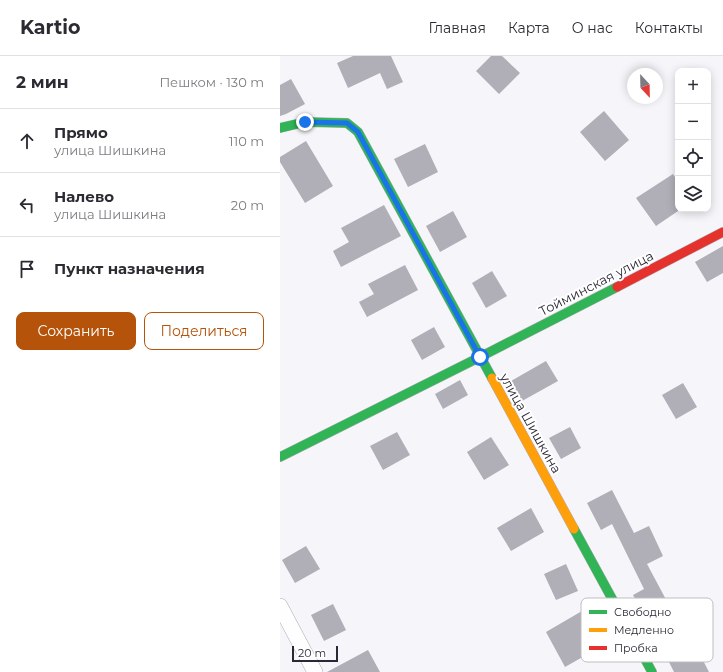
<!DOCTYPE html>
<html lang="ru">
<head>
<meta charset="utf-8">
<style>
	body { margin:0; font-family:Montserrat,sans-serif; background:#f2f2f3; color:#2b2b33 }
	.controls { position:absolute; right:12px; top:12px; display:grid; overflow:hidden; border-radius:8px; box-shadow:0 2px 10px #0003 }
	.controls button { width:36px; height:36px; display:grid; place-items:center; padding:0; border:0; border-bottom:1px solid #e1e1e2; background:#fff; color:#2b2b33; font:20px sans-serif }
	.compass { position:absolute; left:347px; top:12px; width:36px; height:36px; border-radius:50%; background:#fff; box-shadow:0 2px 10px #0003; rotate:158deg }
	.scale { position:absolute; left:12px; bottom:10px; width:46px; box-sizing:border-box; padding-left:4px; border:2px solid #2b2835; border-top:0; font-size:11px; line-height:14px; white-space:nowrap; color:#2b2835; -webkit-text-stroke:3px #fff; paint-order:stroke }
	.stop { position:absolute; width:12px; height:12px; margin:-9px; border:3px solid #1a73e8; border-radius:50%; background:#fff }
	.stop.end { background:#1a73e8; border-color:#fff; box-shadow:0 1px 4px #0008 }
	.list { margin:0; padding:0; list-style:none }
	h2 { display:flex; justify-content:space-between; align-items:center; height:52px; margin:0; padding:0 16px; font-size:17px }
	h2 small { font-size:13px; font-weight:400; color:#7c7c81 }
	.list li { display:grid; grid-template-columns:26px 1fr auto; gap:12px; align-items:center; box-sizing:border-box; height:64px; padding:0 16px; border-top:1px solid #e1e1e2 }
	.list b { display:block; font-size:15px; white-space:nowrap }
	.list p { margin:0; font-size:13px; white-space:nowrap; color:#7c7c81 }
	.list em { font-size:13px; font-style:normal; color:#7c7c81 }
	.actions { display:flex; gap:8px; padding:12px 16px }
	.actions a { flex:1; padding:9px 0; border:1px solid #b45309; border-radius:8px; text-align:center; font-size:14px; color:#b45309 }
	.actions .main { background:#b45309; color:#fff }
	.icon { flex:none; width:22px; height:22px; fill:none; stroke:currentColor; stroke-width:2; stroke-linecap:round; stroke-linejoin:round }
	.map { position:relative; flex:none; width:443px; height:616px; overflow:hidden }
	header { display:flex; align-items:center; gap:24px; box-sizing:border-box; height:56px; padding:0 20px; background:#fff; border-bottom:1px solid #e1e1e2 }
	header strong { font-size:19px }
	nav { display:flex; gap:22px; margin-inline-start:auto; font-size:14px }
	main { display:flex }
	aside { flex:1; background:#fff }
	.map>svg:first-child { display:block }
	.building { fill:#b0aeb6 }
	.lines { fill:none; stroke-linecap:round; stroke-linejoin:round }
	.street-casing { stroke:#adacb3; stroke-width:16 }
	.fast-casing { stroke:#adacb3; stroke-width:10 }
	.slow-casing { stroke:#adacb3; stroke-width:10 }
	.jam-casing { stroke:#adacb3; stroke-width:10 }
	.street { stroke:#fefefe; stroke-width:15 }
	.fast { stroke:#30b455; stroke-width:9 }
	.slow { stroke:#ff9f0a; stroke-width:9 }
	.jam { stroke:#e5322d; stroke-width:9 }
	.route { stroke:#1a73e8; stroke-width:5 }
	.labels { text-anchor:middle; stroke-width:4; stroke-linejoin:round; paint-order:stroke }
	.street-label { font-size:13px; fill:#2b2835; stroke:#fff }
	.key { fill:#fff; stroke:#bfbec2; stroke-width:1 }
	.key-label { font-size:11px; fill:#2b2835 }
</style>
</head>
<body>
<header>
<strong>Kartio</strong>
<nav><a>Главная</a><a>Карта</a><a>О нас</a><a>Контакты</a></nav>
</header>
<main>
<aside>
<h2>2 мин<small>Пешком · 130 m</small></h2>
<ul class="list">
<li><svg class="icon" aria-label="ahead" viewBox="0 0 24 24"><path d="M12 20V5M6 11l6-6 6 6"/></svg><div><b>Прямо</b><p>улица Шишкина</p></div><em>110 m</em></li>
<li><svg class="icon" aria-label="left" viewBox="0 0 24 24"><path d="M17 20v-9H6M10 6l-5 5 5 5"/></svg><div><b>Налево</b><p>улица Шишкина</p></div><em>20 m</em></li>
<li><svg class="icon" aria-label="arrive" viewBox="0 0 24 24"><path d="M6 21V4h12l-3 4 3 4H6"/></svg><div><b>Пункт назначения</b></div></li>
</ul>
<div class="actions"><a class="main">Сохранить</a><a>Поделиться</a></div>
</aside>
<div class="map">
<svg width="443" height="616" viewBox="0 0 443 616">
	<rect width="100%" height="100%" fill="#f6f5f9"/>
	<path class="building" d="M73 0H111L123 26 107 33 100 17 68 32 57 7Z
		M211 0H222L240 17 219 38 196 15Z
		M11 23 25 48 6 58 0 60V29Z
		M324 55 349 84 325 105 300 76Z
		M26 85 53 130 25 147 0 106V101Z
		M145 88 158 116 128 131 114 103Z
		M393 118 398 126V155L376 170 356 142Z
		M104 149 121 180 61 211 53 195 69 186 61 172Z
		M173 155 187 181 160 196 146 170Z
		M443 190V217L427 226 415 206Z
		M125 209 138 234 87 261 79 246 94 238 88 228Z
		M212 215 227 240 206 252 192 227Z
		M154 271 165 291 142 304 131 284Z
		M266 305 278 325 242 345 231 325Z
		M180 324 188 339 163 353 155 338Z
		M403 327 417 351 396 363 382 339Z
		M290 371 301 392 281 403 269 382Z
		M117 376 130 399 103 414 90 390Z
		M211 381 229 409 204 424 187 396Z
		M332 434 354 477 369 470 383 500 367 508 390 551 367 563 353 539 364 533 332 468 321 474 307 447Z
		M251 452 264 476 231 495 217 472Z
		M26 490 40 513 15 527 2 504Z
		M286 508 298 535 276 544 264 518Z
		M53 548 66 574 44 585 31 559Z
		M302 555 322 590 285 611 266 576Z
		M413 585 429 616H394L385 598Z
		M88 594 100 616H47Z"/>
	<g class="lines">
		<g class="street-casing">
			<path id="street" d="M0 550 35 616"/>
		</g>
		<g class="fast-casing">
			<path id="fast" d="M0 72 25 66 67 67 78 76 212 322
				M0 401 200 301 337 231
				M294 473 372 616"/>
		</g>
		<g class="slow-casing">
			<path id="slow" d="M212 322 294 473"/>
		</g>
		<g class="jam-casing">
			<path id="jam" d="M337 231 443 176"/>
		</g>
		<use href="#street" class="street"/>
		<use href="#fast" class="fast"/>
		<use href="#slow" class="slow"/>
		<use href="#jam" class="jam"/>
	</g>
	<g class="lines">
		<path class="route" d="M25 66 67 67 78 76 200 301"/>
	</g>
	<g class="labels">
		<g class="street-label">
			<text transform="translate(316 227) rotate(-27)" y="5">Тойминская улица</text>
			<text transform="translate(251 367) rotate(61)" y="5">улица Шишкина</text>
		</g>
	</g>
	<rect x="301" y="542" width="132" height="64" rx="6" class="key"/>
	<rect x="309" y="554" width="18" height="4" fill="#30b455"/>
	<rect x="309" y="572" width="18" height="4" fill="#ff9f0a"/>
	<rect x="309" y="590" width="18" height="4" fill="#e5322d"/>
	<g class="key-label">
		<text x="334" y="560">Свободно</text>
		<text x="334" y="578">Медленно</text>
		<text x="334" y="596">Пробка</text>
	</g>
</svg>
<div class="controls">
<button>+</button>
<button>−</button>
<button><svg class="icon" aria-label="locate" viewBox="0 0 24 24"><circle cx="12" cy="12" r="6"/><path d="M12 2v4M12 18v4M2 12h4M18 12h4"/></svg></button>
<button><svg class="icon" aria-label="layers" viewBox="0 0 24 24"><path d="M12 4l9 5-9 5-9-5zM3 14l9 5 9-5"/></svg></button>
</div>
<svg class="compass" viewBox="-18 -18 36 36"><path d="M0-13l5 13h-10z" fill="#e53935"/><path d="M0 13l5-13h-10z" fill="#7c7c81"/></svg>
<div class="scale">20 m</div>
<div class="stop" style="left:200px;top:301px"></div>
<div class="stop end" style="left:25px;top:66px"></div>
</div>
</main>
</body>
</html>
